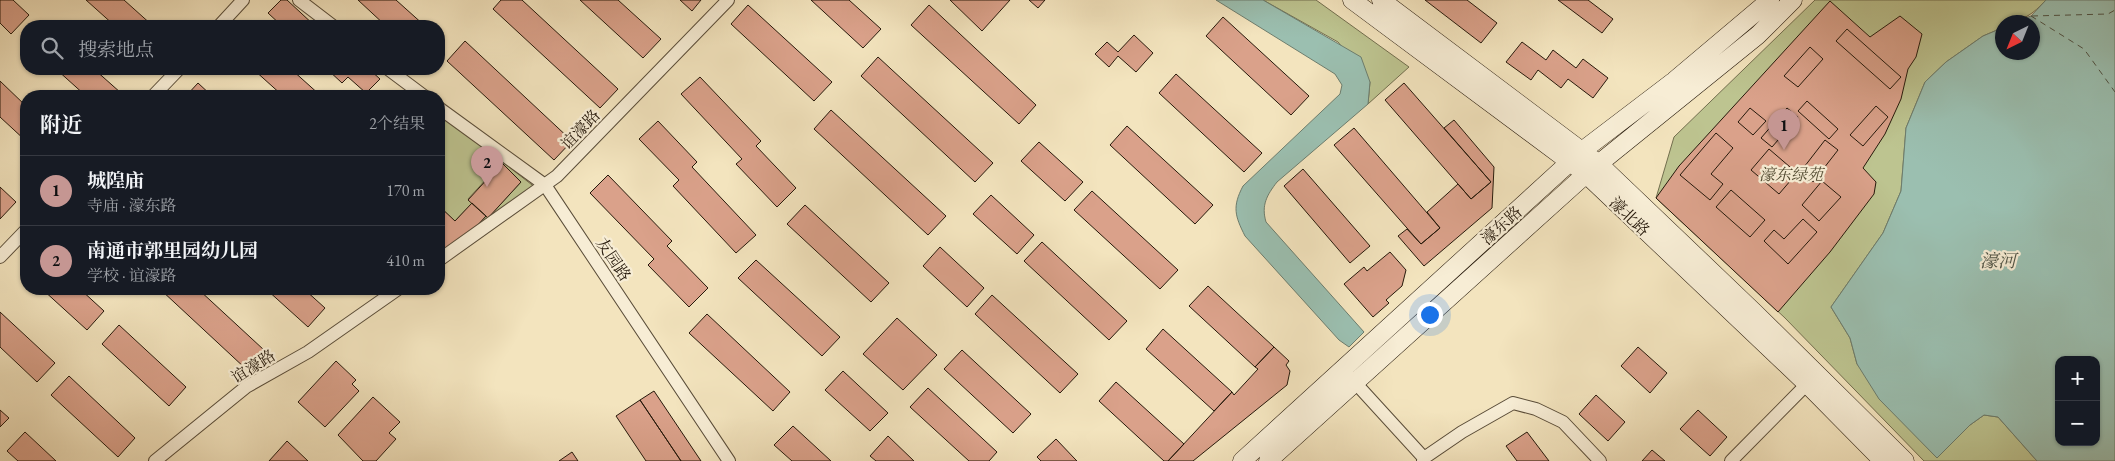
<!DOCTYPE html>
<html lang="zh">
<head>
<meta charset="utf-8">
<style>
	body { margin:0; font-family:"EB Garamond","Noto Serif SC",serif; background:#242831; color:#f1f3f6 }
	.controls { position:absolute; right:15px; bottom:15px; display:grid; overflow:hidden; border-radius:10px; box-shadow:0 1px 4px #0004 }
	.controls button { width:45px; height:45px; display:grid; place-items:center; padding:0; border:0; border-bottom:1px solid #363941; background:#171b24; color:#f1f3f6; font:25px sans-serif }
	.compass { position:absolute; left:1995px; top:15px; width:45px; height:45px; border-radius:50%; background:#171b24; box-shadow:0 1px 4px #0004; rotate:223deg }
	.you { position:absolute; left:1429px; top:314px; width:18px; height:18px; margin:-12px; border:4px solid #fff; border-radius:50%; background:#1a73e8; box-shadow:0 0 0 8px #1a73e833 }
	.badge { display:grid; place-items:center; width:32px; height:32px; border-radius:50%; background:#c59692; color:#111; font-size:16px; font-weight:700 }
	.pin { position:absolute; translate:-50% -41px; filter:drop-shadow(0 1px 2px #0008) }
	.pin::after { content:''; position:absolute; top:26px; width:18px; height:15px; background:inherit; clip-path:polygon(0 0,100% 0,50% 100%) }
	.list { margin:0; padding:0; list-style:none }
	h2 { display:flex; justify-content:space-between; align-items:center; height:65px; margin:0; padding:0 20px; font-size:21px }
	h2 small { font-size:16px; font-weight:400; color:#9ea1a6 }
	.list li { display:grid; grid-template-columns:32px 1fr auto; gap:15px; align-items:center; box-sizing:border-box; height:70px; padding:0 20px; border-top:1px solid #363941 }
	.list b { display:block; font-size:19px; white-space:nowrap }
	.list p { margin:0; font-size:16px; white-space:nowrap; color:#9ea1a6 }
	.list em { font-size:16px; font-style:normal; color:#9ea1a6 }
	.icon { flex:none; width:28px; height:28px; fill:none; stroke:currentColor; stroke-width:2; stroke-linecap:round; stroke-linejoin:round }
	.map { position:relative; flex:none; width:2115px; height:461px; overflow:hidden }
	.search { position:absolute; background:#171b24; box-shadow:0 1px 4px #0004; left:20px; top:20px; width:425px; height:55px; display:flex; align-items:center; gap:12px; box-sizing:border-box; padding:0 18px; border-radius:20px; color:#9ea1a6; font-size:19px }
	.panel { position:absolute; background:#171b24; box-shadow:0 1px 4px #0004; left:20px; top:90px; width:425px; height:205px; border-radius:20px }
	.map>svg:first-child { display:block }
	.green { fill:#bdc490; stroke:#726e4e }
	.water { fill:#9bbfb0; stroke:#6c7d6e; fill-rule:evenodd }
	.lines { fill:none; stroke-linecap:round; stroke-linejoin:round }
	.ferry { stroke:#4f5345; stroke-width:1; stroke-dasharray:6 5; stroke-linecap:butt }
	.building { fill:#daa18a; stroke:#26190b }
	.street-casing { stroke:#594c38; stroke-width:14 }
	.secondary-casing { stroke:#26190b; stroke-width:19 }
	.street { stroke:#f7edd5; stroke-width:12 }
	.secondary { stroke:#f7edd5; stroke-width:18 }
	.labels { text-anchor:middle; stroke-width:4.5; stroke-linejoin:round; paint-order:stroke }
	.street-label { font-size:16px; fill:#26190b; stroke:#f7edd5 }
	.park-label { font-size:16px; font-style:italic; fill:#534c33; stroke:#f7edd5 }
	.water-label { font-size:18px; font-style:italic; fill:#4f5345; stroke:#f7edd5 }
</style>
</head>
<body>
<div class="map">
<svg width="2115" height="461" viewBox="0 0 2115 461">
	<rect width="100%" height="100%" fill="#f3e4be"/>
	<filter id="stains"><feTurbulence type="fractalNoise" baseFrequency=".004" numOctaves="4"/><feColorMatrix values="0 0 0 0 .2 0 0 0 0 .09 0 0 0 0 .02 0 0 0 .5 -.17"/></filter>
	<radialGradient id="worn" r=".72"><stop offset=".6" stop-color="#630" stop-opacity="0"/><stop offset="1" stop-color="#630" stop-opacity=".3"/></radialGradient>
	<path class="green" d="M1263 0H1316L1409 67 1368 104 1370 82 1338 42Z
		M1815 0H2046C2033 14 2023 22 2002 22V28L1983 36 1946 62 1925 82 1906 128 1901 191 1883 233 1831 307 1850 338 1857 364 1937 458 1970 425 1984 415 1998 417 2037 461H1924L1785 318 1656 198 1674 137Z
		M439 112 541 192 439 260V244L446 251 465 239 486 216 488 218 521 182 501 163 468 199 472 203 455 221 439 206Z"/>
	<path class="water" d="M1216 0H1263L1361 57 1370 82 1368 104 1277 182C1267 195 1261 205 1266 222L1364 332 1349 347 1339 340 1245 236C1235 216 1232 207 1243 186L1340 94 1342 85 1335 74Z
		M2046 0H2115V461H2037L1998 417 1984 415 1970 425 1937 458 1879 399 1857 364 1850 338 1831 307 1883 233 1901 191 1906 128 1925 82 1946 62 1983 36 2002 28V52H2032V22H2015L2031 16ZM2059 360H2096V442H2059Z"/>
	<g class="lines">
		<path class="ferry" d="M2031 16 2084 49 2115 92
			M2032 16 2108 14 2115 10"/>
	</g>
	<path class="building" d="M0 0H13L29 15 11 34 0 23Z
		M86 0H124L153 26H115Z
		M281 0H287L315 26H282L268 13Z
		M358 0H396L425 26H386Z
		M501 0H522L618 89 600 108 493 9Z
		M580 0H618L661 39 643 58Z
		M680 0H701L692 11Z
		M811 0H849L881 29 863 48Z
		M950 0H1010L982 31Z
		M1029 0H1045L1038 8Z
		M1425 0H1467L1497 23 1481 43Z
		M1558 0H1588L1613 19 1602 33Z
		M1830 1 1870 37 1900 16 1922 34 1916 57 1908 69 1901 99 1885 134 1863 168 1876 182 1874 194 1830 252 1778 312 1656 198 1679 166Z
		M748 5 832 82 814 101 731 24Z
		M929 5 1036 105 1019 124 911 25Z
		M1223 17 1309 96 1291 115 1206 36Z
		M1847 29 1901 77 1890 89 1836 41Z
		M1134 35 1153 53 1136 72 1118 56 1109 67 1095 54 1107 42 1118 52Z
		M465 41 572 141 554 160 447 61Z
		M1522 42 1546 60 1553 50 1576 68 1583 59 1608 78 1593 98 1568 79 1561 88 1538 70 1531 80 1506 62Z
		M1810 47 1823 59 1798 87 1784 76Z
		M878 57 993 163 975 182 861 76Z
		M56 69H94L121 93 118 96H86Z
		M253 69H291L321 96H283Z
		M327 69H369L380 79 366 93 348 77 342 83Z
		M1176 74 1262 153 1244 172 1159 93Z
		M700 77 761 141 756 146 796 188 777 207 736 164 742 159 681 94Z
		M0 81 26 106V141L0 117Z
		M198 83 212 96H186Z
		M1404 83 1491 182 1471 199 1385 100Z
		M1807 101 1838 129 1829 139 1798 111Z
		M1876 106 1888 117 1863 146 1850 135Z
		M1750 108 1766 121 1753 135 1738 122Z
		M1787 108 1798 117 1772 147 1761 138Z
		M831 110 946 216 928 235 814 129Z
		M1454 120 1494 167 1492 208 1424 266 1398 236 1407 229 1421 244 1440 228 1427 212 1458 184 1471 199 1491 182 1444 128Z
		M658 121 697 162 692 167 756 235 736 253 673 186 679 180 639 139Z
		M1127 126 1213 205 1195 224 1110 145Z
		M1354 128 1440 228 1421 244 1334 145Z
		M1716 133 1733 148 1711 174 1723 184 1710 200 1680 175Z
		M1825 140 1838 150 1813 182 1801 171Z
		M1039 142 1083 182 1065 201 1021 161Z
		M1769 149 1797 173 1779 194 1751 170Z
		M502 163 521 182 488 218 468 200Z
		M1303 169 1370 246 1350 263 1284 186Z
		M608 175 672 241 667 246 708 288 689 307 648 265 654 259 590 193Z
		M1822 181 1841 197 1819 221 1802 205Z
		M0 187 16 202 0 219Z
		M1731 190 1765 220 1750 237 1716 207Z
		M1092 191 1178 270 1160 289 1074 210Z
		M991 195 1034 235 1017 254 973 214Z
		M472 203 486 216 465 239 446 251 439 244V206L455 221Z
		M805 205 889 283 871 302 787 224Z
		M1803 219 1817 232 1788 264 1764 241 1774 230 1784 239Z
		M1042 242 1127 321 1109 340 1024 261Z
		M940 247 984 288 967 307 923 266Z
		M1390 252 1406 270 1402 286 1386 300 1389 303 1373 317 1344 284 1364 267 1367 271Z
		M756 260 840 337 822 356 738 278Z
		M1208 286 1274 347 1255 367 1189 306Z
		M42 289H80L104 311 87 330Z
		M163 289H198L264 350 246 369 161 290Z
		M266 289H304L325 308 308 327Z
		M992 295 1078 374 1060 393 975 314Z
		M0 312 55 363 37 382 0 347Z
		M707 314 790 392 773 411 689 333Z
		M897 318 937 355 903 390 863 354Z
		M119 325 186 387 169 406 102 344Z
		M1163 329 1232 392 1214 411 1146 349Z
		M1274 347 1289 361 1286 365 1290 371 1287 385 1193 461H1168L1232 392 1234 395 1258 369 1255 367Z
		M1638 347 1667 373 1650 393 1621 366Z
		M962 350 1031 414 1013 433 944 369Z
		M336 361 356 380 352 384 359 391 325 427 298 402Z
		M843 371 888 413 870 431 825 390Z
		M69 376 135 438 118 457 51 395Z
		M1116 382 1184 444 1168 461H1164L1099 401Z
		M928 388 997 452 989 461H969L910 407Z
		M654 391 701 461H681L640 400Z
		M1596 395 1625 422 1608 441 1579 414Z
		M373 397 400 422 389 433 396 439 376 461H363L338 435Z
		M640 400 681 461H646L616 416Z
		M0 410 9 418 0 427Z
		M1698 410 1727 437 1710 456 1680 429Z
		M793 426 831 461H792L774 445Z
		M25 432 56 461H18L7 451Z
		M1527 432 1549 461H1517L1506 446Z
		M888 436 914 461H876L870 456Z
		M1056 439 1075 459 1077 461H1041L1037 457Z
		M287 441 308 461H269Z
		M1652 450 1665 461H1642Z
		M572 452 578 461H559Z"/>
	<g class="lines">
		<g class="street-casing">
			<path id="street" d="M299 0 333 26
				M219 26 243 0
				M388 69 424 96
				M153 96 179 69
				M439 108 545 185 729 461
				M0 257 26 230
				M439 260 557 176 728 0
				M1350 377 1424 458 1423 461
				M1424 458 1462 432 1513 403 1536 409 1563 422 1600 461
				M155 461 246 387 308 352 398 289
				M1731 461 1807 384"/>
		</g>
		<g class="secondary-casing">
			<path id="secondary" d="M1352 0 1586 174 1807 384 1883 461
				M1381 0 1599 164 1754 312 1905 461
				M1242 461 1582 151 1674 81 1770 0
				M1268 461 1586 174 1758 35 1793 0"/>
		</g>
		<use href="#street" class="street"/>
		<use href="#secondary" class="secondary"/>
	</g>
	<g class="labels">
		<g class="street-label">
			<text transform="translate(580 129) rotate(-46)" y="6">谊濠路</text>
			<text transform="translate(1630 216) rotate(44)" y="6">濠北路</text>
			<text transform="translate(1501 225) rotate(-42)" y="6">濠东路</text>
			<text transform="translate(614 259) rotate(56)" y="6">友园路</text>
			<text transform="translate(253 366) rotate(-32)" y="6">谊濠路</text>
		</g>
		<g class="park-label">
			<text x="1791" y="180">濠东绿苑</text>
		</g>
		<g class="water-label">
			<text x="1998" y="267">濠河</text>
		</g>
	</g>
	<rect width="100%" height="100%" filter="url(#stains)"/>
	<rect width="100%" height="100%" fill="url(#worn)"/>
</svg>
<div class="controls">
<button>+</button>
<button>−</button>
</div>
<svg class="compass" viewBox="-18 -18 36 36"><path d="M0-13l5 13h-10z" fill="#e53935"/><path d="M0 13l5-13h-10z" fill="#9ea1a6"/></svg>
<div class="you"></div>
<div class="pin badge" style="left:1784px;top:150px">1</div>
<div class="pin badge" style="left:487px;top:187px">2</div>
<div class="search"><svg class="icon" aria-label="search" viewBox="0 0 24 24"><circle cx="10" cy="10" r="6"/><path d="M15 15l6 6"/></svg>搜索地点</div>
<section class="panel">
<h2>附近<small>2个结果</small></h2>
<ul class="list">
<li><span class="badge">1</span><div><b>城隍庙</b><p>寺庙 · 濠东路</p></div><em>170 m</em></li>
<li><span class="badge">2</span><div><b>南通市郭里园幼儿园</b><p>学校 · 谊濠路</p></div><em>410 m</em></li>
</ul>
</section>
</div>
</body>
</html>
